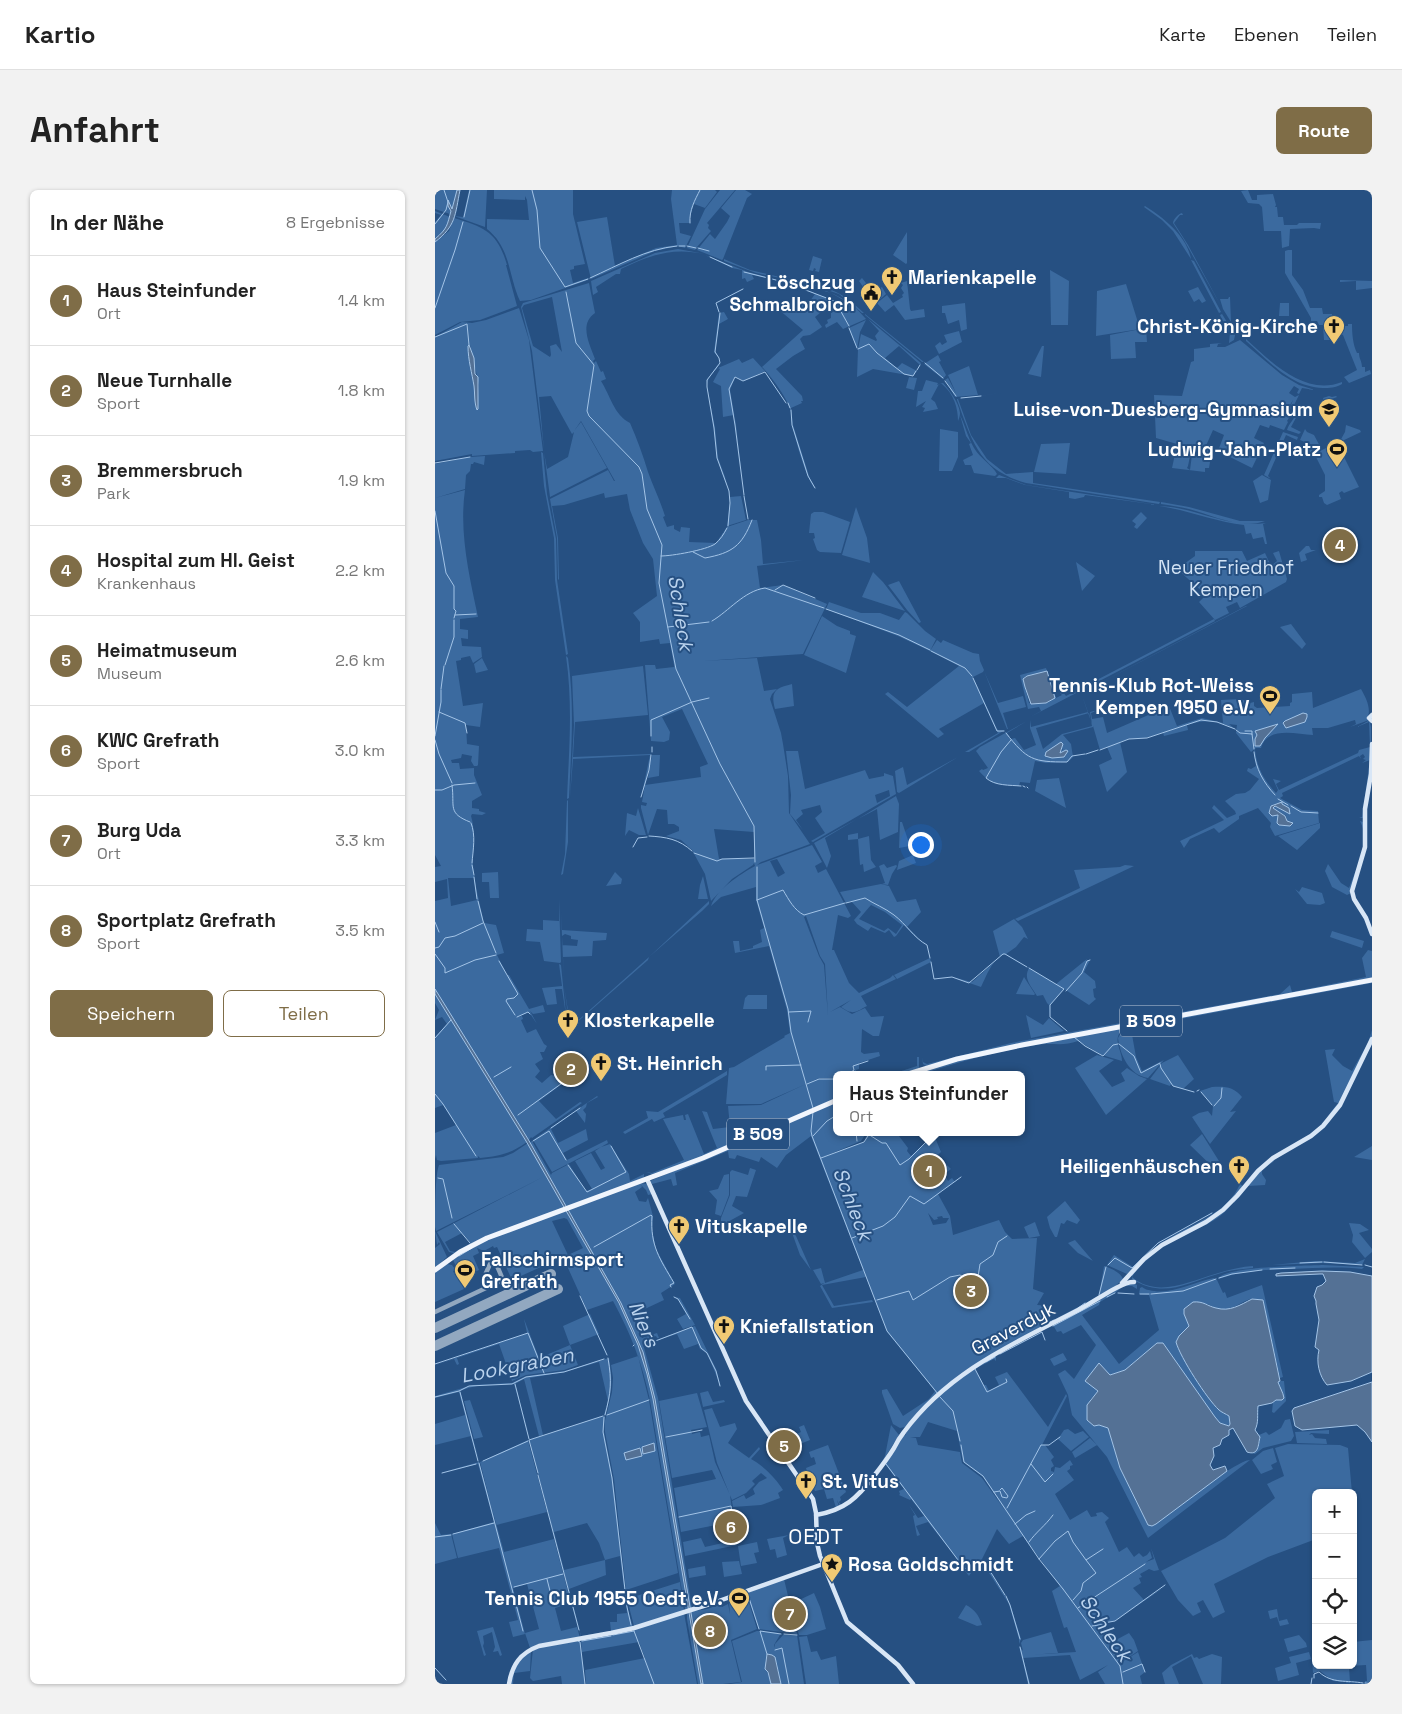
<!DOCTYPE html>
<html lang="de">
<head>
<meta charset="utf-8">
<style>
	body { margin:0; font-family:"Space Grotesk",sans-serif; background:#f2f2f2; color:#222 }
	.controls { position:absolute; right:15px; bottom:15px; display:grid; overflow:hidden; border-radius:8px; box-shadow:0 1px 4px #0004 }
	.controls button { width:45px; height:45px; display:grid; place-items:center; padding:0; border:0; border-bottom:1px solid #e0e0e0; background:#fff; color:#222; font:25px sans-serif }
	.you { position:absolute; left:485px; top:654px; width:18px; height:18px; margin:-12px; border:4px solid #fff; border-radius:50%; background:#1a73e8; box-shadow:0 0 0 8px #1a73e833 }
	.badge { display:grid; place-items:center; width:32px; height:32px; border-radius:50%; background:#7f6d47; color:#fff; font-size:16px; font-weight:700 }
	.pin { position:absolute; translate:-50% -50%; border:2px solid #fff; box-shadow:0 1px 5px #0006 }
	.popup { position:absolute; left:398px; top:881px; width:192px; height:65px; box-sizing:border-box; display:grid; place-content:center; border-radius:8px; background:#fff; filter:drop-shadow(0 1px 4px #0005); font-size:16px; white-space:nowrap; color:#767676 }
	.popup b { font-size:19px; color:#222 }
	.popup::after { content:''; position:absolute; left:50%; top:100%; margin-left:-10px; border:10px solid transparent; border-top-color:#fff }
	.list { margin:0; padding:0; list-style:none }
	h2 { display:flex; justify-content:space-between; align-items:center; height:65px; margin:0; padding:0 20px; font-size:21px }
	h2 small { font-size:16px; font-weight:400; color:#767676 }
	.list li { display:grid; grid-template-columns:32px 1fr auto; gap:15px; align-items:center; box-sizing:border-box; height:90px; padding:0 20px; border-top:1px solid #e0e0e0 }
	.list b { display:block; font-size:19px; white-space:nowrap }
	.list p { margin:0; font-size:16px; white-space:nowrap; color:#767676 }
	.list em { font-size:16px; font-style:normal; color:#767676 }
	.actions { display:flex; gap:10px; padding:15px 20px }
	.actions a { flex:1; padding:11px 0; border:1px solid #7f6d47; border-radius:8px; text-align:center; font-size:18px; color:#7f6d47 }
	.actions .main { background:#7f6d47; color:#fff }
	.icon { flex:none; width:28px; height:28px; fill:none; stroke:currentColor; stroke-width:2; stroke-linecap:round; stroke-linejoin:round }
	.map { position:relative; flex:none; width:937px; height:1494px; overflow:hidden; border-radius:8px }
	header { display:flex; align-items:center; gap:30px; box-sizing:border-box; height:70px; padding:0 25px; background:#fff; border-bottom:1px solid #e0e0e0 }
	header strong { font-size:24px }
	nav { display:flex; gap:28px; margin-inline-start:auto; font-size:18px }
	.intro { display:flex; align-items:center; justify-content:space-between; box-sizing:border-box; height:120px; padding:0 30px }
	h1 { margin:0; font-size:35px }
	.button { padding:12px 22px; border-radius:8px; background:#7f6d47; color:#fff; font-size:18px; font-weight:700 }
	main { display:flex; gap:30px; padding:0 30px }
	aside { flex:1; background:#fff; border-radius:8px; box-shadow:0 1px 4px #0004 }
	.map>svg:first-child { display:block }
	.green { fill:#3b6a9f; fill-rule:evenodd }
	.water { fill:#547195; stroke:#a3c4e7 }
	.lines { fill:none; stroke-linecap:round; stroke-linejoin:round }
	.stream { stroke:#a3c4e7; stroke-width:1 }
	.taxiway { stroke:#92a8c0; stroke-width:4.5 }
	.runway { stroke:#92a8c0; stroke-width:10 }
	.secondary { stroke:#d8e6f6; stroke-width:4.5 }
	.primary { stroke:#f0f5fd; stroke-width:5 }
	.labels { text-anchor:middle; stroke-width:4; stroke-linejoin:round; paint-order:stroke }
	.shield { fill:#265082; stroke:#becada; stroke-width:1 }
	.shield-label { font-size:18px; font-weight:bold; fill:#fff }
	.poi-label { font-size:19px; font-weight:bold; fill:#fff; stroke:#265082; text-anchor:start }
	.park-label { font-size:19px; fill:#d2e3f5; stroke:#265082 }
	.street-label { font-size:19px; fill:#fff; stroke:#265082 }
	.water-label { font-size:20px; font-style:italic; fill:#bad3ee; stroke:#265082 }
	.quarter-label { font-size:21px; letter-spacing:1px; fill:#fff; stroke:#265082 }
</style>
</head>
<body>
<header>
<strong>Kartio</strong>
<nav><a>Karte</a><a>Ebenen</a><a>Teilen</a></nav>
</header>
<div class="intro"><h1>Anfahrt</h1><a class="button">Route</a></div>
<main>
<aside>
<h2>In der Nähe<small>8 Ergebnisse</small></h2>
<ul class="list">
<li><span class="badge">1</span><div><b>Haus Steinfunder</b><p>Ort</p></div><em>1.4 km</em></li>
<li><span class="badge">2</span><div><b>Neue Turnhalle</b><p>Sport</p></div><em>1.8 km</em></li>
<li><span class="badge">3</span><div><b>Bremmersbruch</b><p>Park</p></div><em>1.9 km</em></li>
<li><span class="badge">4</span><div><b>Hospital zum Hl. Geist</b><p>Krankenhaus</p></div><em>2.2 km</em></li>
<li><span class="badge">5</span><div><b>Heimatmuseum</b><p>Museum</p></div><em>2.6 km</em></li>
<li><span class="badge">6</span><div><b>KWC Grefrath</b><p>Sport</p></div><em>3.0 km</em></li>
<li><span class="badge">7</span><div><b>Burg Uda</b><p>Ort</p></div><em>3.3 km</em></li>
<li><span class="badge">8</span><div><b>Sportplatz Grefrath</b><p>Sport</p></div><em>3.5 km</em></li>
</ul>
<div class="actions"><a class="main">Speichern</a><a>Teilen</a></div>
</aside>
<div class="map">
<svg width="937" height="1494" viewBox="0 0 937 1494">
	<rect width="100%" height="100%" fill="#265082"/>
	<path class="green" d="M0 0H23L21 11 15 24 0 19Z
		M34 0H52L50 37 19 26 28 27Z
		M59 0H138V24L150 74 139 76V79L135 80 138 93 153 88V90L96 110 85 111C73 85 76 58 52 39V29L94 30 92 10 90 6V10L59 9Z
		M237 0H280L282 2 270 18 259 14 255 26V33H244L245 43 256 46 250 58 243 56 220 61 156 89 142 32 172 27 180 76 221 58 242 55 236 9Z
		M285 0H300L272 33 274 35 273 38 276 41 262 57 260 60 252 58 270 19Z
		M301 0H310L317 4 312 8 288 69 287 70 262 60 275 44 280 49 292 32 295 26 286 18Z
		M813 0 817 10H822V5L838 4 841 15 840 17H842L843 27H848L849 35H862L864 33H886L885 39 879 38 855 39 854 56 847 58 846 41H829L827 17 824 14 813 13 806 1Z
		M710 16C729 28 752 46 756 69L738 41 727 30 709 17Z
		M0 21 15 27 10 40 0 49V32L6 25 0 23Z
		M747 23 748 25H745L739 33 753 55 786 116 749 50 738 33C738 30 743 24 747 23Z
		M19 28C50 37 63 43 72 75H71L82 116 45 130 25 132 0 145V52L14 41Z
		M472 42V73L471 74 458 65Z
		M243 59 270 64C236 57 216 65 186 79L185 84H181L161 97 163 102 158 105 156 91 220 63Z
		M853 60H857V85L868 100 875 118H887L888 124H897V132L903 136H913V134H917C917 144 918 155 922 163H924C924 169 927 171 927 177H930V182L935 180 936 184 914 193 909 187 922 180 908 145 901 140H897L896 150H889L888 135H884L882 131H876V128L850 83V61Z
		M270 65 313 82 343 90 317 85 319 89 312 92 310 88 307 89V80L297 78Z
		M378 66 387 69 384 82 380 81 381 79 379 78 378 81 374 80Z
		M289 69 315 80 370 93 321 83 289 71Z
		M756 70 759 71 785 120 786 122 784 123Z
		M615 80 634 91 633 135H616Z
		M427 88 439 103 447 97 451 104 440 114 424 91Z
		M905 90 937 91V98L921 100V91L905 92Z
		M472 91 475 119 476 121 489 119 490 127 470 130 459 115 450 122 442 113 452 105 458 113 468 107 467 105 469 103 466 98 468 95 466 93Z
		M154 93 160 123C144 134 154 153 160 169L158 171 159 173 161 171 166 182 168 181 171 189 166 191C175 205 179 225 195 233 202 249 208 265 213 282 218 296 225 310 230 326L228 327 232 337 239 335V339L245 342 246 337 255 338 254 352 281 353 292 337 313 330H322L326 350 328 374 369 370 322 376 325 398 348 395 392 414 368 464 268 471 322 468 329 501 342 499 337 504 335 509 346 543 348 554 353 586 354 623 375 654 326 672 322 675 377 655 387 672 380 676 383 683 391 679 416 726 413 728 403 725 397 760H399L414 793 424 803 455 788 458 785 461 789 426 806 432 816C419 823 418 825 406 817L416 810 395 822 405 817 417 824 430 818 436 827 449 826 444 846H438L427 839 426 862 429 864 444 862 445 866 424 873V879L421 880 422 885H402L401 888H385L372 893 384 889H401V909L258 971 217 984 211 982 217 983 249 970 228 929 248 925 249 930H251L250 925 253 924 269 964 282 958 267 921 272 922 278 939 295 937 293 916 326 915 371 894 326 914H291L294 878 299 877 350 847 349 846 355 843 352 820 334 756 300 763 298 751H304L305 761 318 758V756L327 752 325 740 329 738 321 710V697L286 707 276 716C282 699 304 685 320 676L319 673 318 675 297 689 276 711 270 684 257 660 246 650 231 646 244 641V637L239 634H233L232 620 222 619 213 645 206 618V615L211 616 212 613 207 612 210 595 266 587 265 577 273 574 247 519 227 527 235 542 234 550 229 552 216 551 210 475H220L221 479 239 477V475L235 453 225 454 224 449 205 452V432L198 423 222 406 218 369 208 353 195 320 192 304 170 308 169 303 129 315 117 316 123 348 124 390 123 389 122 348 115 309 173 280 179 291H180L146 231 139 241 146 232 172 278 115 307 109 262 112 279 133 267 139 242 137 244 116 206 104 207 109 260 97 161 86 117 88 113ZM117 107 127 162 121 154 115 156 116 165 115 167 98 156 87 118 89 115ZM279 639 319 642V669H284ZM342 669 350 683 343 687 335 671ZM371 726 385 766 390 774 393 826 389 775 384 766 369 727Z
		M371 93C399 99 408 103 429 123H427L404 104Z
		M691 94 705 139 661 146 662 101Z
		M369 95C394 100 415 109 431 129L408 139 402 132 391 138 390 135 393 133 392 130 396 128V123L412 112 396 103Z
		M763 97 771 111 767 113 764 109 759 112 753 101Z
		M368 98 407 115 395 123 391 118 380 127 387 137 375 145 368 146 365 149 370 159 358 166 341 179 367 206 368 211H366L367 213 356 218 358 235 374 286 380 299C371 287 361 253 358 237 356 231 357 225 355 218 351 207 336 186 327 177L368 140 343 119 352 112 356 116 361 111 367 115 375 111 380 104Z
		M794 107H795L796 132 788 119 785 109H793Z
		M530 113 532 139 526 141 524 130 513 134 510 123H507V116Z
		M845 113H854V126H844Z
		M84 118 94 150 108 261 98 262 95 260 80 261V263L37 266V264L0 271V147L27 132 37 133 51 130ZM35 155 44 195 42 220 40 214 39 197 33 161Z
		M289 122 293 129 284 134 280 161C293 178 273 180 272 196L280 238 283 268 290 287 295 307 306 306 311 330 292 336 295 313 294 301 282 268 279 238 272 197V190L284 173V168L279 162 284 123Z
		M430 124 489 172H487L430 125Z
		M787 124 800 145 799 150 794 153 795 142 789 141V134L785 125Z
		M433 129 486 173 485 175 464 156 450 168 462 178 467 173 482 181 478 186 438 179 422 187 423 159 426 144 441 151 442 150 440 146 444 141Z
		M431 130 425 142 422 159 414 138Z
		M711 138 712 152H700L701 168 676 169 675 145Z
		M524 141 527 152 504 164 500 156 505 152 507 155 512 152 509 145Z
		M811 149C835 171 870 207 907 192V194C901 198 894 198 888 198 855 197 834 171 811 151Z
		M805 150 847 185 864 195 880 200 867 198 864 204 862 203 864 199 859 196 854 203 860 207 864 205 859 215 863 224 856 237 866 242 864 244 852 240C855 229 865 229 856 215L858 210 855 215 857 219H855V226L852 231 853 232 849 240 835 235 834 238 825 235 819 248 829 253 817 278 783 261 789 245 778 240 770 258 742 254 721 248 719 205 747 206 756 172 759 171V159L775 157V154L787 153 783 154 782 157H790Z
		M607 156H609L606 187 593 184Z
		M503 165 506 171 504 172 511 185 508 189 489 174Z
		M318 168 330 181 309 191 300 187 295 200 301 235 309 305 299 225 288 227 286 196 278 192 285 179 283 178 304 169 307 173Z
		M534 176 543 205 520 207 510 190 513 188 521 203 513 185Z
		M474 187 482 188 479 200 471 198Z
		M491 190 503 193 502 195 508 193C514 200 524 212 525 223 525 226 524 228 523 231 523 218 519 204 507 194H504L496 209 500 212 503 219 488 222 490 218 487 217 491 211 481 217 483 201H487Z
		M573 202 523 209 536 245 552 269 571 284 598 282V293L725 312 724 314 591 293C544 280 537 251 522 210V209L573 202 579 204Z
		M894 206 897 207 901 206 902 207 894 210 896 217 892 219 901 224 900 226 884 216V214L891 218 888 208Z
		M525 225C530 235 533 248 539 258 545 268 558 276 562 284L560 286 539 283 536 275H530L528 270 538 265 534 254 536 253 531 246Z
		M911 235 925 240 926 242 905 252 911 262 909 264V267L924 297 909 303 907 301 904 303 906 309 892 315 889 313 887 307H884V305L890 301V285L881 267 868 263 872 253 865 250 870 239 872 242 879 245 887 260 899 254 901 249 905 251 910 242Z
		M505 239 523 242V267L517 281H504Z
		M848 242 863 247 862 250 851 245 833 286 836 289 829 285Z
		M635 253 631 284 599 282 606 254Z
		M742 255 757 256 753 276 752 278 755 280 758 257 777 260 774 278H770V282L737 278Z
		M106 262 108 263 112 304 121 349 122 390 133 464 131 465 120 390 119 348 109 296Z
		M50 266 49 275 39 272 38 274H36L35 281 31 285 30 299 0 308V274L35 267Z
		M564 285 591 295 723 315 650 305 649 307 640 309 634 308V302L590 295 571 288H557H561Z
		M827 285 836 290 833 310 825 313 818 291Z
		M30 300C24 342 34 385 43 427L25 429V439L33 440V449L26 448 27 456 46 457 47 467 38 473 35 466 26 468V470L21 471 28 516 48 513 45 537 31 535 32 554 44 556 43 575 42 576H39L36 571 37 566 27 564 26 568 16 570 17 573H24L25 579 39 578V585L47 605 37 611V618L44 619V621L51 623 47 625 37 624 36 626C41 642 37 658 38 674 38 681 42 703 44 710L42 711H44L49 733 61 735 69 763 62 765 72 785H74L94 819 108 815 110 822 98 824 95 821 102 834 94 822 82 827 87 826 88 829 86 830 92 843 101 839 109 854 112 856 109 862H105L108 869 100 874 105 881 100 887 107 893 116 885 129 887 131 891 104 911 121 929 145 912 147 913 97 948 96 947 94 950 0 799V711L13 708 12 689 0 692V677L6 676 0 665V308ZM13 688H39L42 710 16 716Z
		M726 312 754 317 805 331H830C806 340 777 325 754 319 745 317 735 315 726 314Z
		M724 316C761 317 793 339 831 333L828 334 832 354H830L828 347 818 349 816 343 811 344 809 335C781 332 753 320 724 316Z
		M421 317 432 348 435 373 407 365Z
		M379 322H388L415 332 406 363 385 362 382 360 378 349 380 348 379 343H374L376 324Z
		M706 322 712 328 702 339 699 337 701 334 697 331Z
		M871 356H874L876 360H881L870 364 872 370 866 372 864 363Z
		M760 361H807L812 371 830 363 836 376 842 371 838 363 844 361 852 389 851 392 805 418 802 412 791 417 794 423 780 430 764 412 771 405 742 379 760 366Z
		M641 372 660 386 647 401Z
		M438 382 448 392 470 421 427 407Z
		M464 391 486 432 484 433 472 420 453 395Z
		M394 412 426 423H445L464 430 470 422 472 423 490 441 501 449 495 461 463 446 391 419Z
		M811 416H812L648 502Z
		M387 426 402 436 415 441V444L421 446 411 483 369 465Z
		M779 429 780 431 595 527 606 521 604 517 593 519 585 485 611 478 612 481 591 486 588 490 594 513C603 515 621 515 619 502L621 508 627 505 625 503 628 502 631 506Z
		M856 434 871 454 867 459 845 437Z
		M502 450 506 453 508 450 538 463 544 464 545 471 549 480 548 482 538 487 562 539 564 541 570 540 534 562H530L563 543 549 513 504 539 509 544 503 548 450 504 453 502 472 517 524 476 495 461Z
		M131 466 133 468C140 517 136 559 134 608L132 609C134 559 138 516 131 466Z
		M47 468 53 480 41 483 39 474Z
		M208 476 213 525 140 532 138 567 216 564V572L206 608 215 565 138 569 135 608 139 535 137 486Z
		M549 481 563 513 588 506 591 517 568 523 573 539H572Z
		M357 494 359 516 340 519C335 501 341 498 357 494Z
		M926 499C931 508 937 519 932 529L934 530 915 537 921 534 920 530 893 538H877L878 545C860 544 833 536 826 558H821L816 562 801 543 802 535 794 534 800 539C783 530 770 529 752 535L753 540 729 546 728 543 711 548 694 549 685 552 692 582 672 602 664 575 677 569 672 557 665 560 658 536V537L628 545 636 554 638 567 633 572 611 573 600 571 595 593 585 592 584 596C565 594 558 597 544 581L547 579 548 580 553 578 541 561 545 557 592 531 572 543 576 549 580 548 589 560 601 555 595 538V530L646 503 657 534 655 522 666 519 656 523 657 529 668 527 672 543 734 516 742 536 767 528 788 533 786 510 806 509 815 513 819 512V516L822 518 855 516V513L857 512V504L877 502 878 518ZM646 503 653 522 596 537 595 530ZM654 523 657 536 627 544 608 559 601 538ZM619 558 628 559 625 563 629 561 622 568 611 562Z
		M933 531 935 532 936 537V574L928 628H924L927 627 935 570 927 573 931 570 928 569 930 567 928 564 925 566 926 569 924 566 847 603 848 606 845 608 867 620 883 621 884 633 840 646 835 637 836 633 823 618 804 626V629L784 643 779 638 755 649 749 658 745 651 789 630 777 618 779 615 792 628 801 624 800 621 790 611 801 604 810 603 815 600 824 589 812 581 813 578 816 579 821 576 819 561 820 560C822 578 829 590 841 603L843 600 838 589 846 591 841 594 844 600 923 563 924 560 935 557 934 532 922 537ZM843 613 854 618 855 624 840 616 838 618 851 626 852 631 857 632V634L855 636 844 635 842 631 843 625 837 626 834 623 836 616Z
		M351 561H363L370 599 430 580 434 589 449 586V583L458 586 461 604 378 652 376 651 390 643 380 628 387 622 385 615 366 620 368 624 361 630 368 640 355 624 356 605ZM454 600 455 606 442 613 440 605Z
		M217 565H225L224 586 213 588Z
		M523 567 464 603 462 602 460 581 468 577 472 595Z
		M624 588 631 618 600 601 602 590Z
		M461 606 464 614 463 642 445 650 442 619 423 629Z
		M132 610 133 611V652L128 684 126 685 130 664Z
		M203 618 211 645H204L194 640 190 646 192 623 201 626Z
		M422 629 390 648 396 666 392 678 379 653Z
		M925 631 928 632 930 656 916 703 912 705 897 697 890 681 893 674 906 693 914 698C921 679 936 651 925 631Z
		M465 632H467L475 656 464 658Z
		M885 633V638L862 660 843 646Z
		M423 643V649L434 646 436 670 441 677 429 682 428 674 425 675 423 649 413 650V645Z
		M478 665 481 673 462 680 464 671Z
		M449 674 452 678 461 675 462 676 457 684 453 695 447 694 450 693 444 676Z
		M690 675 699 676 583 731 580 729 645 698 639 680 685 677Z
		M63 682 64 708H55L54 692H47V683Z
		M180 682 187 689 186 694 171 696Z
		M268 686 273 709H263L265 695Z
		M446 694 454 696 462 712 481 709 486 722 472 737C479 743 484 750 493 755L480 746 469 735 461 746 459 747 454 740 450 743 436 737 433 741 422 734 419 730 426 722 416 711 411 713 405 702ZM436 715 450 722 467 735 461 744 453 738 449 741 424 729Z
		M867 697 887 703 890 713 885 715 872 714 860 699 864 702Z
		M124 709 126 772 125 773 109 771 105 752 91 751 92 739 108 740V730L124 731Z
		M274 711V714L267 721 214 767Z
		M126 722 127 740 172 743 171 750 158 751 157 766 128 767 129 794ZM130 744 136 746V749L143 750 142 756 127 755V746Z
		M579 729 587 737 593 749 589 747 581 757 571 764 592 778 570 764C557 769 552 785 546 797L517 787H515L499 789 517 787 537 792 565 767 558 741Z
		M897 741 929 751 927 758 895 747Z
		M933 760 937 761V788L639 844 491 876 488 874 487 867 488 872 492 874 576 853 845 804 855 795 857 802 931 787 927 768Z
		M214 767 213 770 139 835 137 836 134 831 129 796 135 833 138 835Z
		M495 768 496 772 462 789 459 785Z
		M652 769 651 771 655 770 649 782 660 791 661 798 658 799 659 807 661 809 654 815 629 799 615 815V827L614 815 612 813 608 805 602 806C596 796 588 789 594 778L621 794Z
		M124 774 126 775 131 825 127 799H120L122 814 112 815 107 798 127 796Z
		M589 787 600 804 599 805 581 804Z
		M937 791V793L687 840C677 850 687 860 687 871L667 865 643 851C627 857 617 852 601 855 565 861 530 870 496 881L490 885 489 882 492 879 567 860Z
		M0 804 92 952C75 964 65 966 45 968L43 966V968L6 971 2 970 1 965 0 969V943L21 935 8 915 0 918V851L1 846 12 834 7 827 0 830 4 820 0 813Z
		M313 805H332V819H308L310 808Z
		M591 825 608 835 614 828 629 841 596 848Z
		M696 839 701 867 707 881 729 870 713 888C694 885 685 865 683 848L687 841Z
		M937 840V848L904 915 892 927 903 913 899 912 890 860 900 859 897 865 908 876 917 881 933 853Z
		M662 865 679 870 664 881 677 897 690 891 686 883 692 878 704 886 712 889 671 925 640 878Z
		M743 865 759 889 748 899 738 896 736 894 735 896 715 889 727 873Z
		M482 867H484V878L466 885H454L482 876Z
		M292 881V885L228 923 230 927 219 932 217 929 190 944 188 942 213 928 211 921 223 922Z
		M777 897C790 896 799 897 807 907L795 922 801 921 775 954 757 927 764 923 773 921 777 926 778 916 765 901Z
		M162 906 163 907 152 913 151 917 148 920 151 924 150 933 141 921 116 939 123 953 151 939 153 950 128 963 132 970 172 950 173 953 166 957 175 954 194 984 195 991 209 984V987L205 993 212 994 217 1004 213 1005 211 1000 206 995 207 997 200 1002 204 1011 211 1012 213 1008 218 1026 217 1040 221 1059 240 1094 226 1103 229 1110 197 1125 207 1148 222 1143 224 1148H222L221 1146 208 1151V1154L223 1208 257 1418H255L220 1209 208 1162 186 1113 95 952 97 951 116 985 117 983 134 974 151 1001 157 999 140 971 156 963 166 980 170 978 160 961 166 957 117 982 98 950Z
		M401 912 402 942H432L426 951 386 968 429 952 433 942H461L473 958 472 961 476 966 499 945 506 962 481 985 480 989 492 996 500 988 506 991 508 990 507 988 508 985 505 981 507 979 504 975 509 972 516 979 509 984 513 991 517 988 520 992 526 987 503 1004 515 1026 518 1045 564 1030 570 1042 577 1049 602 1048 598 1099 609 1103 602 1115 617 1116C611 1122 605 1127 606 1136H607L539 1175 525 1184 488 1217 470 1237 465 1238 458 1234 447 1203V1200L452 1199 468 1226 494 1209 500 1201 452 1142 431 1087 387 1095 399 1116 437 1110 438 1112 397 1118 385 1096 389 1093 386 1094 378 1080 386 1078 390 1093 428 1080 376 946 351 965 342 978 326 967 324 972 302 965 300 969 294 968 293 961 240 983 242 995 238 996 236 989 217 994 215 991ZM493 1023 499 1030 503 1029 502 1027 507 1026 508 1028H514L511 1033 498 1035Z
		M894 931H895L888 938 842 967 838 972 827 979V984L831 990 830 995 813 996 799 1013V1011L831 975Z
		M767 944 789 979 785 984 755 955Z
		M93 953 193 1130 203 1155 212 1184 218 1209 253 1420 250 1419 215 1210C207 1173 196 1144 178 1111L152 1120 128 1067 77 1090 62 1057 59 1058 58 1056 49 1061 42 1058 44 1063 38 1066 44 1080 31 1086 23 1078H22L18 1070 25 1060 19 1063 14 1062 2 1042 108 987 1 1041 0 1037C0 1023 0 985 4 975L68 967 78 963ZM129 1028 132 1029 148 1058 133 1065 117 1031ZM27 1043 36 1053 20 1062 15 1061 10 1052Z
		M937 956V970L919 967Z
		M315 978 321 980 312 1007 301 1006 297 1016 309 1023 289 1034H286V1028L295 1005V982L297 980 313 985Z
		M294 984V1005L286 1026 280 1024 282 1010 274 1001 283 999 289 985Z
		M805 994 809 997 780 1026 739 1047 692 1084 672 1075 679 1065 698 1077C710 1065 723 1054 738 1046 763 1031 792 1023 805 994Z
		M630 1011 645 1030 642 1034 632 1030 629 1034 626 1033 622 1047H620L615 1038 612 1027Z
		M798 1012C786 1032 758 1040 738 1050 723 1058 706 1072 697 1087 722 1108 753 1092 780 1084 792 1080 805 1077 818 1076V1078C806 1079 794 1080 783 1084 751 1093 729 1109 697 1089V1083L728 1056 777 1029Z
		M600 1032 605 1046 594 1048 589 1037Z
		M914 1033 925 1034 934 1040 924 1043 937 1059V1062L930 1068 917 1052 918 1045Z
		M356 1040 361 1046 376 1080 365 1065Z
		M0 1041 12 1067 0 1078V1058L5 1054 4 1052 2 1055Z
		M640 1050 658 1071 643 1063 633 1053Z
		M930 1069 927 1075 887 1073 837 1075 880 1071 920 1073Z
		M12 1074 17 1075 20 1079 18 1082 31 1091 27 1094 29 1099 0 1112V1081Z
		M888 1075 929 1077 927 1079C903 1076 880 1078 856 1079 832 1080 807 1080 784 1089L783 1088C795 1076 869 1076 888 1075Z
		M669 1076C676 1078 686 1083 688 1089L673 1103 607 1136 664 1106Z
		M779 1088 782 1090 788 1103 790 1102 792 1108 827 1095 848 1187 845 1188 828 1110C824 1110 819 1108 815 1109 798 1115 794 1127 773 1114L749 1124 754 1136C750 1140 743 1145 742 1151 740 1160 776 1213 784 1220 787 1222 791 1224 794 1226L795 1234 794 1236 785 1233 780 1227 728 1153H722L690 1180 675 1185 664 1173 663 1201 655 1210 664 1235 673 1238 685 1278 713 1335 721 1334C737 1322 801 1270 815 1270L713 1348 672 1267 637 1225 633 1205 623 1184 630 1180 639 1189 661 1155 646 1135 628 1144 626 1141 622 1142 618 1135 665 1110 690 1093H698L702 1095V1099L697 1096H688L680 1103 665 1112 664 1115 647 1125 684 1174 724 1140 714 1105 704 1104 705 1098 707 1097C709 1098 711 1100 714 1100 735 1106 758 1092 779 1088Z
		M238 1107 245 1108 260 1135 248 1139 242 1129 251 1124 243 1109Z
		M155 1124 164 1144 135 1155 143 1175 129 1180 91 1185 77 1191 64 1154 22 1168 24 1174 22 1175 19 1169 0 1175 92 1143 89 1129 104 1168 135 1155 128 1136Z
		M260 1136 281 1179 286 1197 272 1163 265 1159 263 1154 249 1159 242 1144 210 1154Z
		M628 1163 632 1170 619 1176 615 1169Z
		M561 1165V1171L559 1169 540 1179 549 1195H551L554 1201 564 1195 560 1187 572 1182 613 1237 631 1204 632 1206 607 1255H610L619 1267 616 1270 619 1276 616 1278V1281L619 1282 620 1277 625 1278 635 1270 638 1275 635 1276V1279L632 1281 639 1290 620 1304 635 1330 652 1320 656 1327 662 1326 661 1323 667 1322 674 1328 670 1332 684 1362 692 1357 699 1367 704 1363 708 1367 712 1365 715 1361 717 1368 711 1372 719 1369 716 1358 724 1380 719 1381 714 1379 705 1384 707 1387 704 1388 706 1393 698 1398 709 1410 731 1396 680 1431 670 1433 679 1451 694 1443 699 1450 703 1461 684 1474 703 1462 710 1482 705 1486 707 1494H670L663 1482 673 1475 645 1490 635 1465 588 1468 595 1494H593L584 1456 588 1461 586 1453 588 1450 616 1442 623 1463 593 1465 641 1462 632 1437 629 1438 617 1401 625 1396 588 1346 574 1354 562 1339 547 1369 575 1414 586 1449 584 1454V1449L574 1414 549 1375H541L534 1386 530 1381 531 1380 493 1332 481 1336 485 1345 482 1346 478 1326 480 1325 474 1315 483 1328 489 1326 476 1309 475 1310 464 1305 465 1304 464 1301 469 1299 450 1274 467 1246 471 1245 470 1243 473 1237 520 1191ZM493 1232 522 1241 528 1272 548 1287 569 1319 547 1288 527 1273 525 1262 483 1255 481 1248 475 1247H485Z
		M203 1166 214 1210 243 1383 191 1400 179 1289 170 1242V1231L177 1202 178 1188 176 1175Z
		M174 1168C178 1192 177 1202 170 1225H169L173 1211 164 1172 129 1182 95 1188 108 1245 104 1246 89 1189 80 1194 95 1249 79 1194C62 1195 42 1193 25 1201L44 1271 36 1246 0 1255V1234L30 1225 24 1202 0 1208V1206L38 1195 77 1193 91 1186 129 1181Z
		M844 1191H849L851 1211 839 1223 837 1222 838 1212 841 1210H847C849 1205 848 1203 845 1199Z
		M273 1201 278 1212 289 1210 290 1212 268 1217 265 1203Z
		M262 1203 272 1237 256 1240 257 1244 265 1242 266 1247 274 1245 280 1272 295 1305 300 1341 294 1343 291 1333 246 1342 239 1298 281 1289 277 1280 237 1288 224 1211Z
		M35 1210 48 1247 39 1249 29 1211Z
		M277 1218 285 1237 300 1233 302 1239 293 1253 314 1268 324 1257 325 1259 316 1269C326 1274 341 1288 348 1300L343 1303 345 1308 326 1315 298 1317 297 1311 309 1305 311 1309 320 1304 318 1299 324 1292 332 1288 326 1283 317 1291 320 1294 311 1303 297 1310 282 1273 269 1220Z
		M168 1226 170 1227 169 1242 178 1289 192 1417 198 1437 146 1447 94 1250ZM152 1333 164 1353 170 1370 129 1380 119 1342ZM185 1366 192 1423 182 1424V1432H175L176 1441 146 1446 134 1399 171 1385 170 1370Z
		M855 1229 859 1246 856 1251 828 1258 820 1264 813 1262 817 1263 824 1253V1245L831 1242 834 1245 846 1238 850 1230Z
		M369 1235 375 1250 355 1258 351 1251 348 1250 366 1242 364 1237Z
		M456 1235 464 1245 444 1277 450 1266Z
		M633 1239 640 1244 648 1241 654 1247 636 1261 623 1249 629 1240Z
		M894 1240V1244L876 1243 874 1245 877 1244 880 1248 891 1249 892 1254 862 1253 860 1242Z
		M655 1248 662 1255 640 1268 637 1262Z
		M93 1250 112 1322 61 1335 45 1272Z
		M853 1254 905 1255 913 1258 917 1303H881V1349L833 1367 779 1394 790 1422 778 1428 768 1410 762 1413 766 1422 758 1426 743 1410 726 1381 790 1348 840 1308 832 1294 849 1286 840 1258Z
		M393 1255 411 1302 405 1307 406 1310 404 1312 406 1315 405 1316 402 1310 404 1317 401 1318 398 1308 392 1309 389 1299 380 1301 378 1297 374 1298 366 1288 373 1285 371 1278 381 1274 379 1267 376 1268 374 1262Z
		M838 1258 842 1272 836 1275 838 1279 826 1284 817 1270 828 1261Z
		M44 1272 69 1362 119 1349 136 1413 120 1418 126 1441 142 1437 145 1448 95 1458 90 1443 104 1439 92 1394 78 1398 90 1444 78 1447 74 1432 83 1430 64 1358 23 1368 17 1344 59 1332 43 1274 5 1283Z
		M0 1333 6 1345 16 1344 22 1368 0 1374Z
		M354 1345 348 1348 352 1365 342 1368 340 1359 335 1360 332 1349Z
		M266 1348 270 1357 301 1350 302 1355 250 1366 248 1352Z
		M322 1352 324 1362 319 1363 322 1373 306 1376 303 1356Z
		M304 1371 307 1384 289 1387 287 1372Z
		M270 1376 271 1385 254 1388 253 1379Z
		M349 1389 362 1444 324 1439 312 1406 322 1439 296 1450 306 1492 288 1494H268L256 1421 292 1409 293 1410 260 1421 272 1419 286 1414 287 1417 293 1414 295 1424 294 1412 312 1406 294 1411V1408Z
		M245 1392 249 1421 199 1436 192 1409Z
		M379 1403 385 1417 391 1439 372 1445H364L357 1420 364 1417 362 1411Z
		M531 1415C539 1419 544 1425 547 1435L542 1436 523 1428Z
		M842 1419 844 1431 852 1429 854 1434 845 1436 842 1427 835 1429 833 1421Z
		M253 1422 266 1494H263L252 1429V1423Z
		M249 1423 262 1494H151L150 1480 210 1468 204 1452 147 1462 146 1450 176 1445 177 1446V1445Z
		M58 1437 67 1465 65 1466 63 1461 58 1462 60 1457 57 1442 48 1446 49 1453 48 1456 51 1465 49 1466 42 1441Z
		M322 1441 346 1443 339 1455V1458L340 1454 349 1444 362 1445 369 1494H346L342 1473 337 1465 332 1464C328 1474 334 1484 336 1494H295L307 1492 297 1451Z
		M864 1445 871 1453 872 1457 853 1462 849 1449Z
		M372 1446 376 1462 382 1461 386 1470 401 1466 404 1494H371L364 1447Z
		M145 1450 150 1494H127L126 1486 98 1491 95 1488 98 1459Z
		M937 1450V1494L898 1491 885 1481 878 1483 877 1468 881 1467V1475H891L892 1478 896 1477V1475H918V1452ZM931 1475 932 1491H930V1493H915L914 1476Z
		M96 1460 95 1481 79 1483 78 1494H75L80 1474Z
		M874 1462 876 1469 861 1473 864 1485 843 1491 840 1478 856 1473 854 1467Z
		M757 1464 759 1468 762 1467 764 1469 777 1464 787 1467 786 1494H768L756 1466 737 1477 744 1494H730L727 1483 736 1475Z"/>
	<path class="water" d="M22 0H25C20 25 21 36 0 52V49C13 38 12 35 16 21L13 16V10L17 19Z
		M34 155 39 168 40 184 43 187V219L42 220C39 212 40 204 39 196 37 183 33 170 33 156Z
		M612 481 620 508 611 513 596 514 590 497 588 489 592 486Z
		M868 523 872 524V527L870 532 851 538 848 533 850 531Z
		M843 534 830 548 825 556H820V549L822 545 820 541Z
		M626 552 628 554 625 563 631 560 633 561 629 567 617 568 610 566 611 562Z
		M847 612V614L854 618 855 624 840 616 838 618 850 626 852 631 858 633 855 636 844 635 842 633 843 625 837 626 834 623 836 616Z
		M0 799 93 949 186 1113 208 1162 220 1209 268 1494H266L218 1209 212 1184 203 1155 184 1113 91 951 0 804Z
		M887 1081 915 1082 937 1086V1182L916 1191 892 1195C884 1186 881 1172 884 1160L880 1157 884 1130 881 1114V1111L879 1106 882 1097 887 1095 891 1091 888 1084H885L841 1086V1084L846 1083Z
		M817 1109 828 1110 845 1191 843 1192C845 1198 848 1202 849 1208L847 1210H841L837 1213 823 1216C822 1225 824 1232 820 1240L825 1247C823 1255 824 1266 812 1262L798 1238 794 1240V1245L787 1249 785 1255 778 1258 779 1266 775 1275 778 1280 790 1276 792 1281 721 1334 717 1336 713 1335 685 1278 673 1238 664 1235 659 1236 652 1230V1215L663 1201 650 1191 664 1173 675 1185 690 1180 722 1153H728L780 1227 785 1233 794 1236 795 1234 794 1226C791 1224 786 1222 784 1220 772 1209 745 1167 741 1152L744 1146 754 1136 749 1124V1119L758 1112C769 1111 772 1116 781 1118 795 1122 805 1115 817 1109Z
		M937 1192V1252L930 1242 922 1235 867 1240 860 1236 857 1221 859 1218Z
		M219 1253 220 1261 208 1264 207 1257Z
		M205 1258 207 1266 191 1270 189 1263Z
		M332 1464 337 1465 340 1467 346 1494H336L333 1482 330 1479Z"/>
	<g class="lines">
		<path class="stream" d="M9 0 13 12
			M97 0 102 20 105 58 130 97 153 89
			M29 27 35 0
			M255 33C254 20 260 10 265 0
			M0 34 11 20 13 12
			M244 56H250
			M252 56 261 58
			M263 58 274 61
			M275 67 297 77
			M309 82 341 90
			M155 88C184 75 211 59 242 56
			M368 99 402 112
			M131 102 141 153 159 175 152 221 154 226 204 277 207 284 212 319 227 355 224 393 241 479 285 574 319 636 320 672
			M0 118 20 60 28 32
			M404 118 414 136
			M284 122 281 113 308 99
			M285 123 280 162 284 168 285 173 272 190V197L279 238 282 268 294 301 295 313 293 336
			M414 138 422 158
			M0 147 32 134 34 155
			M423 159 434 154 442 163 469 184 478 186 481 181
			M490 173 508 188
			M482 180 485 175
			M510 191 521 206
			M526 208 546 206
			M353 213 355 218
			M356 220 357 235 373 286 380 298
			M0 273 35 267
			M309 305 300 235 294 199 300 187 308 191 330 182 351 213
			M309 306 313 329
			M0 321 11 383 19 396V419L21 421 19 428
			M258 362 270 368C297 363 307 356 317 330
			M226 366C237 366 271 360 280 354 285 350 289 344 292 338
			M340 400 348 395 380 408
			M391 419 464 445 495 460
			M20 425 41 424
			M277 431C294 421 309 401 330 398L389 418
			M233 437 274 432
			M496 461 530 478 537 486
			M10 475 19 447V430
			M538 488 562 541H569
			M6 499 9 476
			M4 522 30 533 32 543
			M801 540 805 543 817 544 819 559
			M810 541H817V544
			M571 543C592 570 598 572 632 572L637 566 650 564
			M0 546 6 512V500
			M216 546V530L257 512 274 508
			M0 550 4 564 17 593
			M576 550 566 562 551 588C560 596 575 595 586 596
			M217 557V562
			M665 560 694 549 712 548 766 530 782 532 800 539
			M819 562C821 579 828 592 840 605
			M651 564 663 560
			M17 595C20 617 12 623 35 632
			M588 596 590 597
			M592 597 593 598
			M0 600H7L19 595 40 593
			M206 607 214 580 216 565
			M843 609 853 615
			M856 616 866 622 883 623
			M36 633C41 645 38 660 37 673
			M214 646C231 647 244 649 257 661
			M198 657 203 648 212 647
			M259 663 282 671 287 669 319 668
			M37 675 39 685
			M322 677V710L353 819 356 842 378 918
			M39 687 42 709
			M322 710 348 700C354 710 359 720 369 725L410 713
			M43 711 48 731 61 763
			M411 713 430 708C439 714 450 718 459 725 471 734 479 748 492 755L495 768
			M0 732 4 742
			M0 758 4 757 10 748 20 746 48 733
			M0 764 10 778V783L40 770 61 765
			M64 771 83 804 79 808 72 809 71 811 80 825
			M496 772 499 789 517 787 534 793 568 764H570L592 777
			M594 778 629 799 615 815V827L632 841
			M631 801 647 783 652 771 655 770
			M354 822 376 821 373 832
			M82 827 93 822 95 824
			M639 847 650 856 668 866 678 855 683 854
			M0 848 16 830
			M684 854 699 866 706 883 725 873
			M725 874 726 878 738 896 759 902
			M331 880V876L366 875
			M419 881 422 884 429 883
			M412 885 419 880 418 876 433 871
			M59 887 76 877
			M372 894 384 889H402
			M762 901 764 900
			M766 902 777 915
			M0 904 8 914 41 966
			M779 916 786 908 787 898
			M378 922 376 941 377 946 452 1141 503 1204
			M83 925 130 891
			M116 938 145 918
			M421 942 422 951
			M433 944 447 953H451L465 975 474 969 497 946
			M378 946 392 931 402 925
			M98 951 114 941 131 970
			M386 968 429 952 433 946
			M133 975 152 1002 191 982 176 956
			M3 988 8 989 17 1028
			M19 1034 35 1053
			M417 1048 448 1036 460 1027 475 1006 489 1014 526 987
			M159 1057 216 1025 217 1026C215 1056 225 1069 239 1093L235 1095 236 1097
			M24 1066 37 1058
			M889 1072 927 1075
			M865 1073 887 1072
			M673 1075 680 1068 697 1078 723 1053 777 1023
			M930 1075 937 1077
			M835 1079 860 1078
			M784 1088 797 1084 827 1080
			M683 1103 699 1104
			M705 1104H714
			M716 1104 748 1101 781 1089
			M664 1105 671 1077
			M145 1106 172 1165
			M239 1107 243 1109 255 1129
			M672 1107 680 1103
			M442 1110 474 1101 478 1110 515 1087 525 1085 530 1088 543 1087 545 1074 558 1065 563 1052 572 1046
			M643 1118 650 1113
			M607 1136 619 1130
			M618 1136 665 1111
			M210 1155 257 1137 266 1158 272 1163 281 1181 285 1196
			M198 1156 199 1155
			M565 1164 607 1142 610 1150
			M551 1172 560 1167
			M0 1174 93 1143 109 1183
			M540 1179 552 1202 572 1192 571 1189
			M80 1194 94 1249
			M25 1202 43 1271
			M0 1207 24 1201 34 1196 77 1194 91 1187 129 1182 169 1169
			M505 1207 518 1221 525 1251
			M170 1225C176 1202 177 1192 173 1168
			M172 1225 214 1210
			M169 1227 168 1242 177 1288 192 1417 196 1435
			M231 1247 267 1240
			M526 1255 529 1272 548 1286 604 1369 628 1399
			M48 1271 93 1251
			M44 1273 88 1441
			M451 1274 529 1378 532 1379 550 1373 570 1405
			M596 1274 610 1292 618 1284
			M7 1283 41 1274
			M103 1283 94 1250 168 1226
			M103 1285 144 1440
			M559 1302 565 1301 567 1307 572 1308 573 1306 567 1298 565 1300
			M572 1318 606 1255H614L625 1247
			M244 1327 296 1316 298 1329
			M580 1334 591 1325 600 1321
			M18 1344 59 1333
			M0 1347 16 1345
			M594 1352C601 1342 610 1336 618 1325
			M604 1369 620 1351 633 1341 638 1352 651 1370
			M112 1389 115 1401
			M79 1397 128 1384
			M628 1399 685 1476 688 1494
			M313 1405 314 1407
			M571 1406 575 1415 585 1449
			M314 1408 324 1439
			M638 1410 646 1401 648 1393 661 1383 651 1370 668 1359
			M643 1418 710 1374
			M657 1436 670 1434 669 1433 680 1431 730 1395
			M199 1441 219 1494
			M349 1444 362 1445
			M178 1445 199 1441
			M143 1451 145 1452 150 1494
			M147 1451 176 1446
			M585 1457 594 1494
			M340 1460 347 1458 354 1494
			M332 1464 325 1441 346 1444
			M0 1478 11 1490
			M688 1482 707 1474 710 1482
			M879 1488V1484L884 1482C897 1494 912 1490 928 1493
			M930 1493 937 1494
			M876 1494 877 1488"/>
		<path class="taxiway" d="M56 1096 51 1083 56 1072 60 1071 74 1104
			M0 1122 68 1090"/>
		<path class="runway" d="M0 1138 116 1084
			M0 1156 123 1099"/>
		<path class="secondary" d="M937 525 934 528 937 531
			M937 554 936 584 930 619V657L917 701 919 709 931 728 937 744
			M212 989 311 1211 378 1309 381 1323 382 1353 385 1366 412 1432 463 1475 478 1494
			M687 1093 709 1069 727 1055 771 1032 788 1020 802 1006 823 981 838 968 876 946 888 936 905 915 937 849
			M381 1325C410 1320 422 1308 439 1286 446 1277 453 1268 459 1258 462 1252 465 1247 469 1242 514 1181 580 1153 645 1119 659 1112 687 1091 699 1092
			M74 1494C77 1475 85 1463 104 1456L176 1443 199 1438 281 1412 388 1374"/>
		<path class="primary" d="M470 885 522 869 587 855 937 790
			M0 1080 25 1062 52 1048 268 968 402 910"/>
	</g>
	<defs>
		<g id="church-pin" transform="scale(1.125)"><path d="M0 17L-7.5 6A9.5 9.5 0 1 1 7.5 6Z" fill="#f0c974" stroke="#265082"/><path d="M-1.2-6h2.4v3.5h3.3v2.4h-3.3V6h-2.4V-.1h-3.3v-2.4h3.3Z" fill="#111"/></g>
		<g id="civic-pin" transform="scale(1.125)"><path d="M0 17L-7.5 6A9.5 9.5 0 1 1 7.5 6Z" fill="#f0c974" stroke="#265082"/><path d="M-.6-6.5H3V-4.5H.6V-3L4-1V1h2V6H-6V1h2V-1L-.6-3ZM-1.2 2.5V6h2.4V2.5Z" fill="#111"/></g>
		<g id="school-pin" transform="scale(1.125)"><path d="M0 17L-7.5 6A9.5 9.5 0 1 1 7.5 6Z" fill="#f0c974" stroke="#265082"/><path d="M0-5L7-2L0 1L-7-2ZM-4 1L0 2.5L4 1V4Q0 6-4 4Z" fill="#111"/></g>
		<g id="stadium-pin" transform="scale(1.125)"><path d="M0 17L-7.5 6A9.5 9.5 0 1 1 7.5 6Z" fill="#f0c974" stroke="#265082"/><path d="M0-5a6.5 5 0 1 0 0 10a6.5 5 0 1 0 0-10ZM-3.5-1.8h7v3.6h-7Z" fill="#111"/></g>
		<g id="sight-pin" transform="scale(1.125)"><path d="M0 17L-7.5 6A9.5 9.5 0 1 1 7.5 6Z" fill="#f0c974" stroke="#265082"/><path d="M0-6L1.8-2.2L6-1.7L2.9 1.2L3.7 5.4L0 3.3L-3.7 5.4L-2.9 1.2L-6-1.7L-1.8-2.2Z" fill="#111"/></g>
	</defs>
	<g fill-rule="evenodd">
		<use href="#church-pin" x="457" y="87"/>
		<use href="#civic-pin" x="436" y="103"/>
		<use href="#church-pin" x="899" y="136"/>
		<use href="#school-pin" x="894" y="219"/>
		<use href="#stadium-pin" x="902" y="259"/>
		<use href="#stadium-pin" x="835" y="506"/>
		<use href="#church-pin" x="133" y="830"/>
		<use href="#church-pin" x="166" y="873"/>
		<use href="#church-pin" x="804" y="976"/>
		<use href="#church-pin" x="244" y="1036"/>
		<use href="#stadium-pin" x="30" y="1080"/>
		<use href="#church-pin" x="289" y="1136"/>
		<use href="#church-pin" x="371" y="1291"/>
		<use href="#sight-pin" x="397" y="1374"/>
		<use href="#stadium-pin" x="304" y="1408"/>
	</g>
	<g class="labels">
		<g class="shield">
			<rect x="685" y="815.5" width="62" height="31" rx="4"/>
			<rect x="292" y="928.5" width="62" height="31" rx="4"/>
		</g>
		<g class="shield-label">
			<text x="716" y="837">B 509</text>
			<text x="323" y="950">B 509</text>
		</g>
		<g class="poi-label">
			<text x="473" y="94">Marienkapelle</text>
			<text x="420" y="99" text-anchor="end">Löschzug<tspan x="420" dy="22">Schmalbroich</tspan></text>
			<text x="883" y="143" text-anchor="end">Christ-König-Kirche</text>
			<text x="878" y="226" text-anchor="end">Luise-von-Duesberg-Gymnasium</text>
			<text x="886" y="266" text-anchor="end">Ludwig-Jahn-Platz</text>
			<text x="819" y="502" text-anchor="end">Tennis-Klub Rot-Weiss<tspan x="819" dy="22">Kempen 1950 e.V.</tspan></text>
			<text x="149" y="837">Klosterkapelle</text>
			<text x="182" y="880">St. Heinrich</text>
			<text x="788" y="983" text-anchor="end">Heiligenhäuschen</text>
			<text x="260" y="1043">Vituskapelle</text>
			<text x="46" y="1076">Fallschirmsport<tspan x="46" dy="22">Grefrath</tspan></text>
			<text x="305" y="1143">Kniefallstation</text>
			<text x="387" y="1298">St. Vitus</text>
			<text x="413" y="1381">Rosa Goldschmidt</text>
			<text x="288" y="1415" text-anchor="end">Tennis Club 1955 Oedt e.V.</text>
		</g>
		<g class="park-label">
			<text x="791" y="384">Neuer Friedhof<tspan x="791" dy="22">Kempen</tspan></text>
		</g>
		<g class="street-label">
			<text transform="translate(578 1138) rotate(-28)" y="7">Graverdyk</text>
		</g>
		<g class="water-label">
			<text transform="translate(246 423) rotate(81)" y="7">Schleck</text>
			<text transform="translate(418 1014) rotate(69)" y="7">Schleck</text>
			<text transform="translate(209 1134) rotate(67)" y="7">Niers</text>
			<text transform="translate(82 1175) rotate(-11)" y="7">Lookgraben</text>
			<text transform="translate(671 1438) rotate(56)" y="7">Schleck</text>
		</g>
		<g class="quarter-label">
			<text x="381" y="1354">OEDT</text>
		</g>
	</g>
</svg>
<div class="controls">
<button>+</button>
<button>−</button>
<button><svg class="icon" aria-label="locate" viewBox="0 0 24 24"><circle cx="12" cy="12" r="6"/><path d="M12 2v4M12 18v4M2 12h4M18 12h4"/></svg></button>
<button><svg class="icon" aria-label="layers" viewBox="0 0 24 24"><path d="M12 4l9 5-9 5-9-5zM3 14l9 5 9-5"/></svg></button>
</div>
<div class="you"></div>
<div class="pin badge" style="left:494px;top:981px">1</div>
<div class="popup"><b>Haus Steinfunder</b>Ort</div>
<div class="pin badge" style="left:136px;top:879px">2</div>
<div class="pin badge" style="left:536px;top:1101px">3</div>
<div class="pin badge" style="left:905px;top:355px">4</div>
<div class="pin badge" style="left:349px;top:1256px">5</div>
<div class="pin badge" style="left:296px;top:1337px">6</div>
<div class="pin badge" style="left:355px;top:1424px">7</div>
<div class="pin badge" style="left:275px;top:1441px">8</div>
</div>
</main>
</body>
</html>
